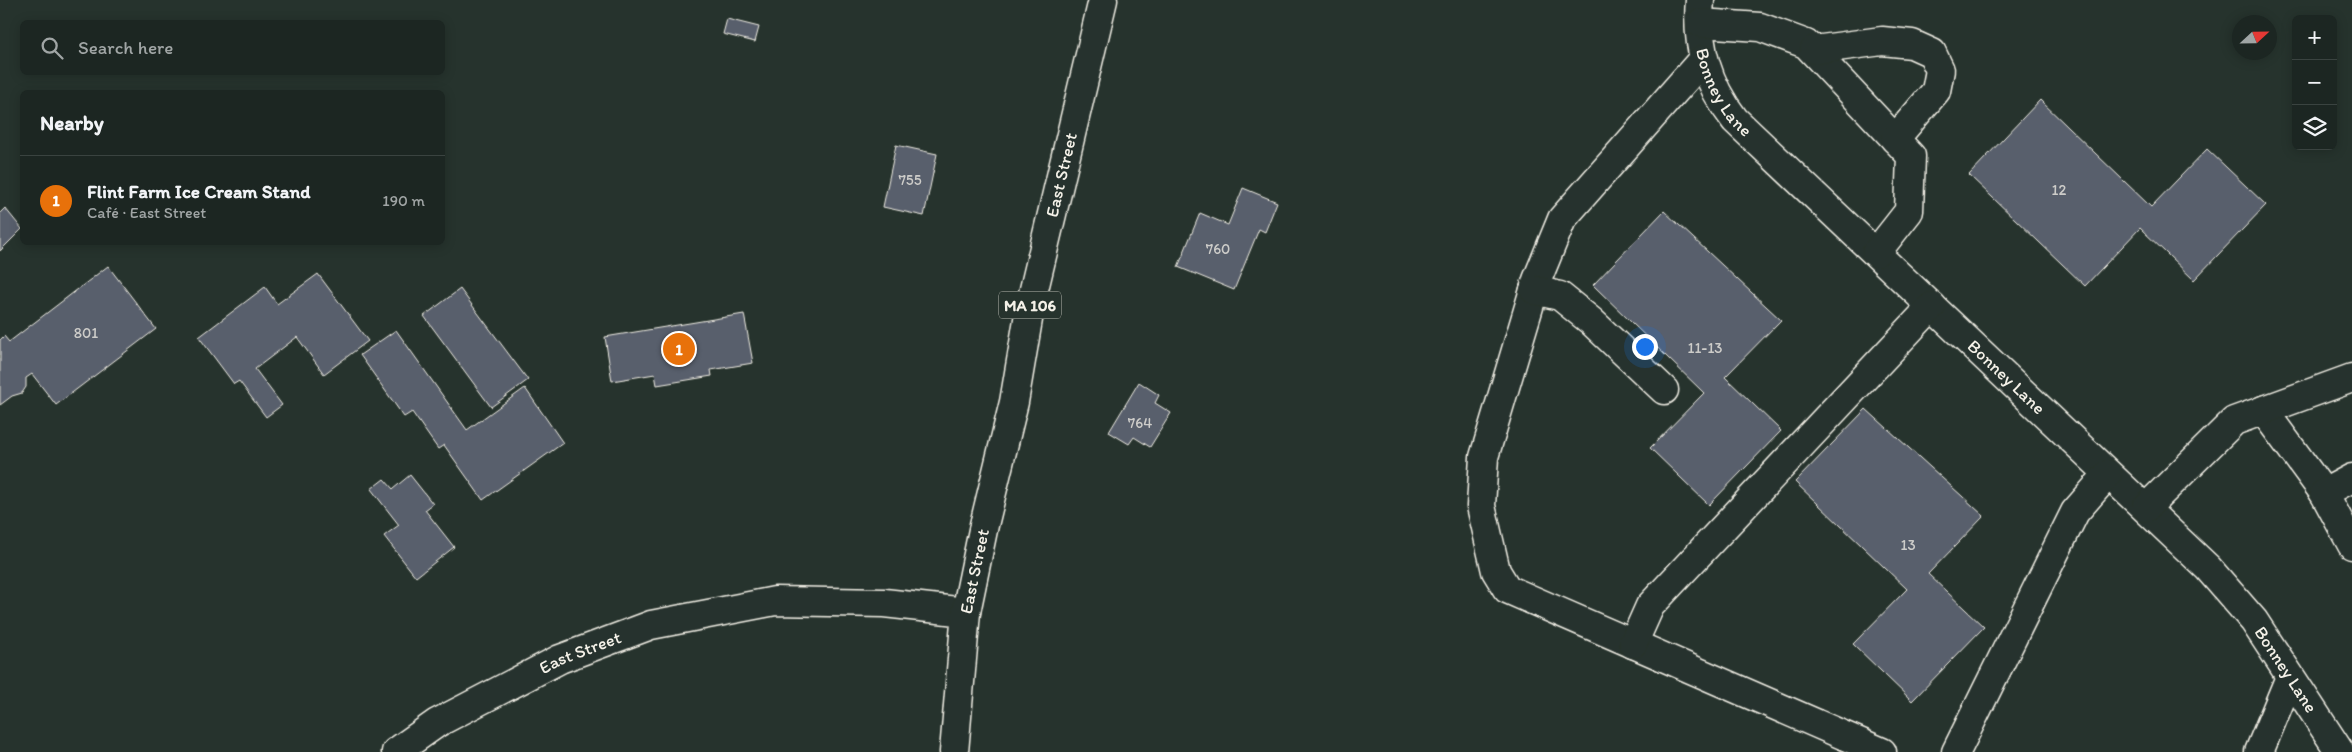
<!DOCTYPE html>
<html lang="en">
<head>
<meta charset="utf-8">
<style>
	body { margin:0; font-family:Itim,sans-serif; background:#252e2a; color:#f1f3f6 }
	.controls { position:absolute; right:15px; top:15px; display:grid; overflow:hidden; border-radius:8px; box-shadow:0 2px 12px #0003 }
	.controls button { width:45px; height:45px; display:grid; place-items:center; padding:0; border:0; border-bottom:1px solid #3a4340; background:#1c2622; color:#f1f3f6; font:25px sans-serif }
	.compass { position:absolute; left:2232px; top:15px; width:45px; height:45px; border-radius:50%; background:#1c2622; box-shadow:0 2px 12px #0003; rotate:68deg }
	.you { position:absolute; left:1644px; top:346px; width:18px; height:18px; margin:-12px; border:4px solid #fff; border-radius:50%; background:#1a73e8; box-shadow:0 0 0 8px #1a73e833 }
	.badge { display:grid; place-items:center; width:32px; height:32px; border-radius:50%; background:#ff9aa2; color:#fff; font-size:16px; font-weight:700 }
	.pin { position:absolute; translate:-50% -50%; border:2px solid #fff; box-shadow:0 1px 5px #0006 }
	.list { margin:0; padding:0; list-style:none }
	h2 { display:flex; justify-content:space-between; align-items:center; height:65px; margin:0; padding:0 20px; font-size:21px }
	h2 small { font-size:16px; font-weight:400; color:#a0a5a5 }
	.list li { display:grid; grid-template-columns:32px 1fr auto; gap:15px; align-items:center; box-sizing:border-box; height:90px; padding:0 20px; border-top:1px solid #3a4340 }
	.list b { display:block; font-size:19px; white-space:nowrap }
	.list p { margin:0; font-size:16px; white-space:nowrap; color:#a0a5a5 }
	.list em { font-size:16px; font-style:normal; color:#a0a5a5 }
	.icon { flex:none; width:28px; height:28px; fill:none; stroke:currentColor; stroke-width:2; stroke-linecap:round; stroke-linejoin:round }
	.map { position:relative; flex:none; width:2352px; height:752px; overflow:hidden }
	.search { position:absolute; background:#1c2622; box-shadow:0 2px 12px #0003; left:20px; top:20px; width:425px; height:55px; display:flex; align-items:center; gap:12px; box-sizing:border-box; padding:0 18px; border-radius:8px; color:#a0a5a5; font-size:19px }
	.panel { position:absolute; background:#1c2622; box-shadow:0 2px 12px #0003; left:20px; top:90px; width:425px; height:155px; border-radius:8px }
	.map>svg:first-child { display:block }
	.building { fill:#595f6c; stroke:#f4f1e8 }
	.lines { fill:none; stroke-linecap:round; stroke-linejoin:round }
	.minor-casing { stroke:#f4f1e8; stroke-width:31 }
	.major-casing { stroke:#f4f1e8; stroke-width:31 }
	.minor { stroke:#26332d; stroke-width:28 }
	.major { stroke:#26332d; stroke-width:28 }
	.labels { text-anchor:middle; stroke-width:4.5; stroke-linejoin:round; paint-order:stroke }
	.number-label { font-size:15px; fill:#cdccc9 }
	.shield { fill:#26332d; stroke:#b6b8b0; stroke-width:1 }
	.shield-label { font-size:16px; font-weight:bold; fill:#f4f1e8 }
	.street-label { font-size:18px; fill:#f4f1e8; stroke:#26332d }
</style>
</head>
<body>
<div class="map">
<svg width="2352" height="752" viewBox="0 0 2352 752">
	<rect width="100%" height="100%" fill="#26332d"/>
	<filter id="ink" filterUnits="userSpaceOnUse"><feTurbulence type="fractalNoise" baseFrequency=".02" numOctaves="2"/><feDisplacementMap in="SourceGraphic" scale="10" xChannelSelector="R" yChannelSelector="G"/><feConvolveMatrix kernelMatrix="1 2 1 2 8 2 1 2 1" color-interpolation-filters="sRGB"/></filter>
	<g filter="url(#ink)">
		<path class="building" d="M727 19 759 27 755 42 723 34Z
			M2040 100 2151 207 2207 149 2266 205 2194 280 2140 228 2085 286 1969 175Z
			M896 145 937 154 924 216 883 207Z
			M1243 188 1277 202 1265 232 1259 229 1234 290 1178 267 1200 213 1228 225Z
			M5 208 22 229 0 251V213Z
			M1664 211 1781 320 1725 377 1781 431 1709 505 1650 448 1704 393 1593 285Z
			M108 266 156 329 56 405 32 374 26 378V387L22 393 12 396 0 405V340L4 336 9 342Z
			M318 274 368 341 324 374 297 337 255 369 282 405 266 417 239 381 234 384 199 337 265 287 277 304Z
			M460 289 528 380 491 407 424 316Z
			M744 314 753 363 711 370 712 376 657 385 655 374 612 381 605 337Z
			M396 330 467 430 525 388 563 443 483 500 444 445 438 449 412 412 404 417 360 355Z
			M1139 382 1159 395 1155 403 1171 413 1150 447 1134 437 1129 444 1109 432Z
			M1866 409 1984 516 1928 574 1984 627 1912 701 1853 644 1907 589 1795 482Z
			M410 475 433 504 425 510 454 547 416 577 384 536 399 525 371 489 384 479 393 489Z"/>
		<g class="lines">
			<g class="minor-casing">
				<g id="minor">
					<path id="s1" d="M1700 0C1696 46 1707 84 1735 120L2208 568 2254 621 2340 752"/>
					<path d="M1700 23 1760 27 1806 44 1911 156 1909 211 1876 253"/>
					<path d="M1814 50 1882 41 1912 44 1932 53 1940 70 1936 91 1895 139"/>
					<path d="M1703 59 1562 219 1537 280 1484 457 1481 506 1496 571 1507 589 1882 752"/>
					<path d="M1534 290 1560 296 1591 321 1664 390"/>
					<path d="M2263 410 2324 493"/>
					<path d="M2352 478 2324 493 2352 545"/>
					<path d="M2146 508 2234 421 2352 378"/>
					<path d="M1633 644 1650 606 1932 306"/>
					<path id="s2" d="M396 752 437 723 560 659 651 625 775 601 884 603 966 612"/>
					<path d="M1956 752 2075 512 2108 474"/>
					<path d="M2259 752 2290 677"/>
				</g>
			</g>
			<g class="major-casing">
				<g id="major">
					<path id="s3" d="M954 752 966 612 984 525 1014 402 1031 302 1103 0"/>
				</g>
			</g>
			<use href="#minor" class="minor"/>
			<use href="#major" class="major"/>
		</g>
	</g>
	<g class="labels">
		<g class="number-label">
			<text x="910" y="185">755</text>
			<text x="2059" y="195">12</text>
			<text x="1218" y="254">760</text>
			<text x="86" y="338">801</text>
			<text x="1705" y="353">11-13</text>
			<text x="1140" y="428">764</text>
			<text x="1908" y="550">13</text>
		</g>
		<rect class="shield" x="999" y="291.5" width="62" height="27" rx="4"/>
		<g class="shield-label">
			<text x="1030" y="311">MA 106</text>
		</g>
		<g class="street-label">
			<text dy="6" stroke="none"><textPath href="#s1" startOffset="98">Bonney Lane</textPath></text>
			<text dy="6" stroke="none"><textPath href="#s3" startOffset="588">East Street</textPath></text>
			<text dy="6" stroke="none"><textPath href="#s1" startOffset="502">Bonney Lane</textPath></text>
			<text dy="6" stroke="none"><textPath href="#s3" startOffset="182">East Street</textPath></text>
			<text dy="6" stroke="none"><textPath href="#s2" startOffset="210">East Street</textPath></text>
			<text dy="6" stroke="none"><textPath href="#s1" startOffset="908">Bonney Lane</textPath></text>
		</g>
	</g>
</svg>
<div class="controls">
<button>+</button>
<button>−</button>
<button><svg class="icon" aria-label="layers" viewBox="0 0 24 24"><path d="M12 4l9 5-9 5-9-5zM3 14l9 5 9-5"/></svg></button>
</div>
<svg class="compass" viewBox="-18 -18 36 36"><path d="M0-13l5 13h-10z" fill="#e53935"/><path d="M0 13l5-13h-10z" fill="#a0a5a5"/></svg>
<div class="you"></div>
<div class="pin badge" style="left:679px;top:349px;background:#e8710a">1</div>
<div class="search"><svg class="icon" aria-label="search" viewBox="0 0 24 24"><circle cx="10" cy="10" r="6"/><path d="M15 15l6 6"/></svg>Search here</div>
<section class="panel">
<h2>Nearby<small></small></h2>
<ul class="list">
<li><span class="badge" style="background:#e8710a">1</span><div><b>Flint Farm Ice Cream Stand</b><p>Café · East Street</p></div><em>190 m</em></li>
</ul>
</section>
</div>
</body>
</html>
